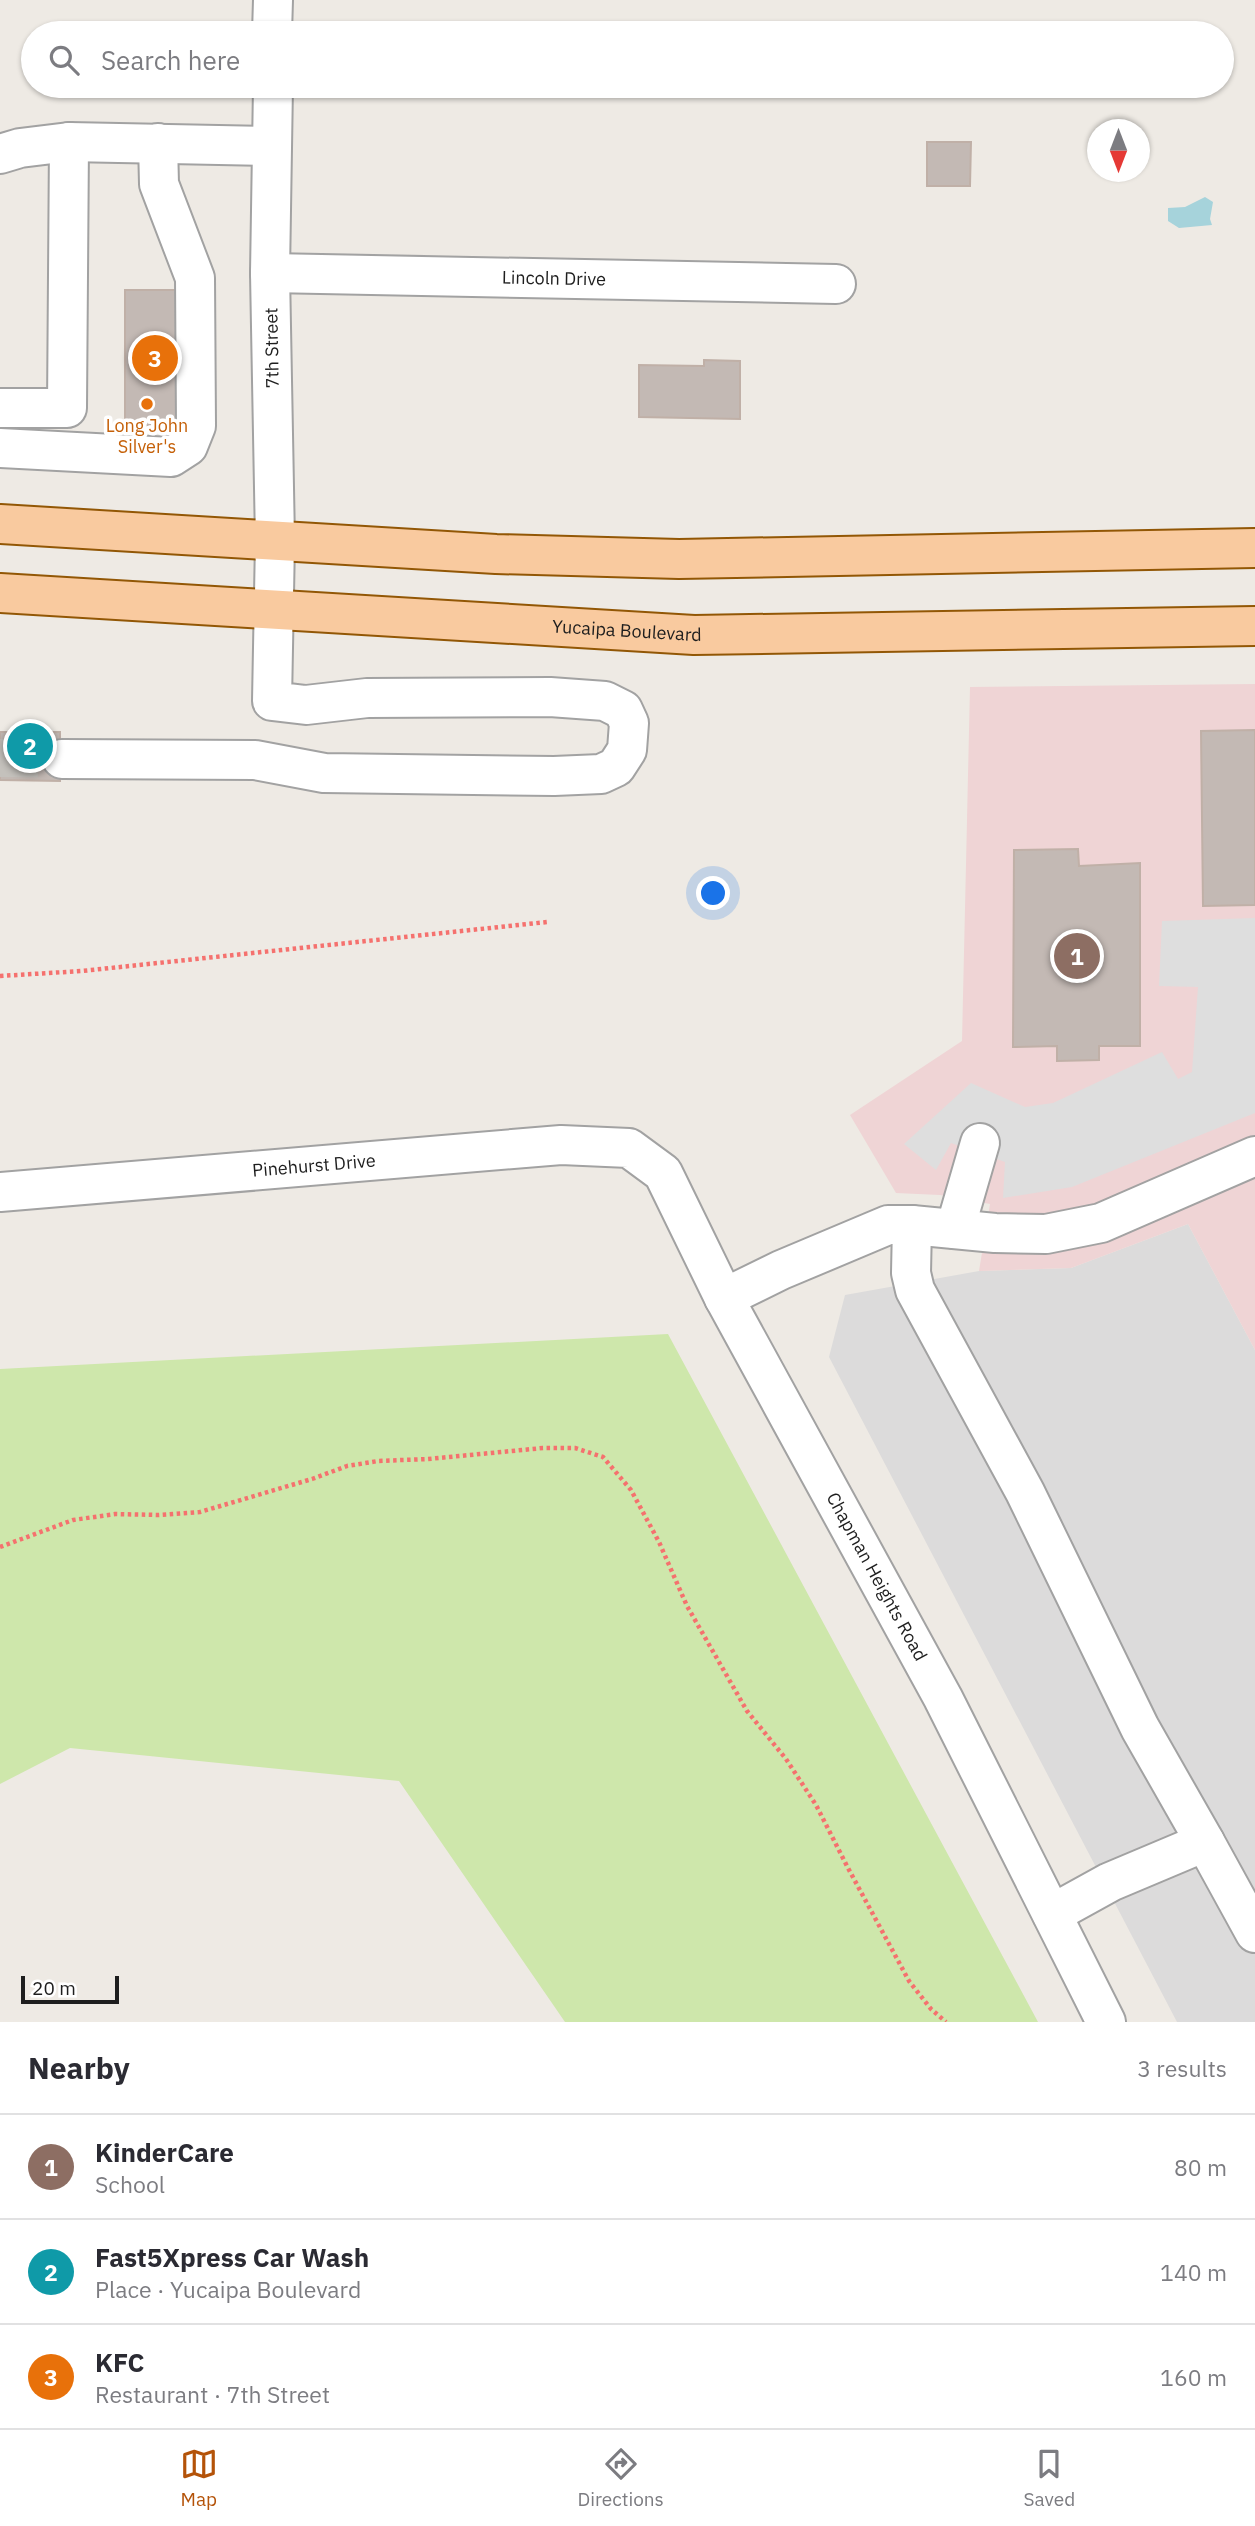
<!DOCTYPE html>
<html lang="en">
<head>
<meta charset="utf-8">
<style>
	body { margin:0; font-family:"IBM Plex Sans",sans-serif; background:#f7f7f7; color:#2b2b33 }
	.compass { position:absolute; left:1087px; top:119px; width:63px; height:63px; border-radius:50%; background:#fff; box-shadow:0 2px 5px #0004; rotate:180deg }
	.scale { position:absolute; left:21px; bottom:18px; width:98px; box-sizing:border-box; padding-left:7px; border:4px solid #1e1e1e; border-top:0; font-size:19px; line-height:24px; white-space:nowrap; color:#1e1e1e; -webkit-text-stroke:5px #fff; paint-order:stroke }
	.you { position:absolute; left:714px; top:894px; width:24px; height:24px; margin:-18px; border:5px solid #fff; border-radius:50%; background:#1a73e8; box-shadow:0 0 0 10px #1a73e833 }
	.badge { display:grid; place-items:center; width:46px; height:46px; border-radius:50%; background:#b45309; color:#fff; font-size:23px; font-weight:700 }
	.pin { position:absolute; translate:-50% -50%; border:4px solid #fff; box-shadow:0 2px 7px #0006 }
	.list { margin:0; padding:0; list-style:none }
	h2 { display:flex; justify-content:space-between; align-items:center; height:91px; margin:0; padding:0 28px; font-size:30px }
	h2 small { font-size:23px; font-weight:400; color:#7c7c81 }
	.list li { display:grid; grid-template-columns:46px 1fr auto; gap:21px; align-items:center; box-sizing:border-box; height:105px; padding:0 28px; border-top:2px solid #e1e1e2 }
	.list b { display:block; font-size:26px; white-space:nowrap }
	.list p { margin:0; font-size:23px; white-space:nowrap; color:#7c7c81 }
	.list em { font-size:23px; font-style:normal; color:#7c7c81 }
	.icon { flex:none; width:38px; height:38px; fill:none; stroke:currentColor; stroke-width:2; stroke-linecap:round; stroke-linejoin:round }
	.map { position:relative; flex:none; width:1255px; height:2022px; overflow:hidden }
	.search { position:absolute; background:#fff; box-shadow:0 2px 5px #0004; left:21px; right:21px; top:21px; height:77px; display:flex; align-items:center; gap:18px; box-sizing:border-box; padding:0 24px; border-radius:38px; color:#7c7c81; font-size:26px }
	.sheet { height:406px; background:#fff }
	nav { display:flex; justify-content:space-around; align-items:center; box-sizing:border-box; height:98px; border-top:2px solid #e1e1e2; background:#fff; font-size:19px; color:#7c7c81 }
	nav a { display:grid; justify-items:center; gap:4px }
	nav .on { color:#b45309 }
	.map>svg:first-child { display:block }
	.residential { fill:#dcdbdb }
	.commercial { fill:#efd4d5 }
	.grass { fill:#cee7ab }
	.parking { fill:#dedede }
	.water { fill:#a6d3db }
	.building { fill:#c3b9b4; stroke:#c0b0a7; stroke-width:2 }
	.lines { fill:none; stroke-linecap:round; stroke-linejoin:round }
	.minor-tunnel { stroke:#c4c1bc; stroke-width:38; stroke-dasharray:38 19; stroke-linecap:butt }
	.minor-casing { stroke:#a2a2a2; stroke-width:42 }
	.major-casing { stroke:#925705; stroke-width:42 }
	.path { stroke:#f5716e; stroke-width:4.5; stroke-dasharray:3.5 3.5; stroke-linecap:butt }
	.minor { stroke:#fff; stroke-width:38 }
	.major { stroke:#f9ca9f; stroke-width:38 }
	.food-dot { fill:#e8710a; stroke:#fff; stroke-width:2.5 }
	.labels { text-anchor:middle; stroke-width:7; stroke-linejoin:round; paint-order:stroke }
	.street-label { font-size:18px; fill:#1e1e1e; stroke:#fff }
	.food-label { font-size:18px; fill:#c56008; stroke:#fff }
</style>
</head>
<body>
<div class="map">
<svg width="1255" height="2022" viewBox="0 0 1255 2022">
	<rect width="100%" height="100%" fill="#eeeae4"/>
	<path class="residential" d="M1188 1224 1255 1350V2022H1177L829 1357 845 1295 979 1271 1071 1268Z"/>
	<path class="commercial" d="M1255 684V1350L1188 1224 1071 1268 979 1271 990 1204 940 1195 896 1193 850 1115 962 1041 970 687Z"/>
	<path class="grass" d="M668 1334 1038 2022H565L399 1781 70 1748 0 1784V1369Z"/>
	<path class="parking" d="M1255 918V1113L1072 1187 1003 1198 1005 1162 951 1143 936 1170 904 1144 971 1083 1025 1107 1053 1103 1162 1052 1178 1079 1192 1072 1198 987 1159 986 1162 921Z"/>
	<path class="water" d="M1205 197 1213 202 1210 219 1212 225 1179 228 1168 221V208L1185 207Z"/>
	<path class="building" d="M927 142H971L970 186H927Z
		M125 290H185L184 426 125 425Z
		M704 360 740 361V419L639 417V365L704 366Z
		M1255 730V905L1203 906 1201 731Z
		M0 732H60V781L0 780Z
		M1078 849 1079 866 1140 863V1046H1099V1060L1057 1061V1046L1013 1047 1014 850Z"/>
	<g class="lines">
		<path class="minor-tunnel" d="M0 758 62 759"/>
		<g class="minor-casing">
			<g id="minor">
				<path d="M272 33 273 0"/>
				<path d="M0 154 20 148 69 142 271 146"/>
				<path id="s1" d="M270 273 836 284"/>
				<path d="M0 408H67L69 142"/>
				<path d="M0 448 171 457 188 446 196 426 195 278 159 184 158 143"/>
				<path d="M62 759 255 760 324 773 554 776 601 774 616 767 627 750 629 723 623 710 605 701 550 697 367 698 306 705 272 701 275 541 270 273 273 86"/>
				<path id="s2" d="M0 1192 561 1145 629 1148 663 1173 724 1298 943 1698 1106 2022"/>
				<path d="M912 1225 911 1273 915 1290 1025 1492 1140 1728 1205 1842 1110 1882 1052 1914"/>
				<path d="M955 1229 980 1143"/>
				<path d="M724 1298 781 1270 888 1225H912L995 1233 1046 1234 1101 1223 1255 1156"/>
				<path d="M1205 1842 1255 1933"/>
			</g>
		</g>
		<g class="major-casing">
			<g id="major">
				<path d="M0 524 496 554 679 559 1255 548"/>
				<path id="s3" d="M0 593 694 635 1255 626"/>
			</g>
		</g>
		<path class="path" d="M0 976 82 971 547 922
			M0 1547 73 1520 115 1514 158 1515 200 1512 312 1479 347 1466 378 1461 428 1459 543 1448H575L603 1457 631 1490 659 1542 687 1606 747 1711 786 1759 816 1805 848 1868 909 1981 931 2009 946 2022"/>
		<use href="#minor" class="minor"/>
		<use href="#major" class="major"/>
	</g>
	<circle class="food-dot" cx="147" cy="404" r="7"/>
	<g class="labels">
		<g class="street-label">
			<text dy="6" stroke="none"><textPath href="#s1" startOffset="284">Lincoln Drive</textPath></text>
			<text transform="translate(272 348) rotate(-91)" y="6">7th Street</text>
			<text dy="6" stroke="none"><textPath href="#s3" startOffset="628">Yucaipa Boulevard</textPath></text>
			<text dy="6" stroke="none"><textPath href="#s2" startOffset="315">Pinehurst Drive</textPath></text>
			<text dy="6" stroke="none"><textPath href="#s2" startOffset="1130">Chapman Heights Road</textPath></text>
		</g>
		<g class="food-label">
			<text x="147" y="432">Long John<tspan x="147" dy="21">Silver's</tspan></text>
		</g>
	</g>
</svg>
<svg class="compass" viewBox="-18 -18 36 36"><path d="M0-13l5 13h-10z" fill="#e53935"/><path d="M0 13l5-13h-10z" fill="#7c7c81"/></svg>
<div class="scale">20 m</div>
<div class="you"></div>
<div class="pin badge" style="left:1077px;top:956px;background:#8d6e63">1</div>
<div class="pin badge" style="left:30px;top:746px;background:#0f9aa8">2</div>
<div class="pin badge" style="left:155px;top:358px;background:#e8710a">3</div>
<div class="search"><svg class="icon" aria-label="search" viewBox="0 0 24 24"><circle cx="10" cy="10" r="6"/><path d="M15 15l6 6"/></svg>Search here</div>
</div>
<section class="sheet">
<h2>Nearby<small>3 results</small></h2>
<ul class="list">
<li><span class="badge" style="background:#8d6e63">1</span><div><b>KinderCare</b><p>School</p></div><em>80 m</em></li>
<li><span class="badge" style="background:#0f9aa8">2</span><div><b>Fast5Xpress Car Wash</b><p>Place · Yucaipa Boulevard</p></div><em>140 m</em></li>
<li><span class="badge" style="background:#e8710a">3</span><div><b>KFC</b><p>Restaurant · 7th Street</p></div><em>160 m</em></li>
</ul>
</section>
<nav>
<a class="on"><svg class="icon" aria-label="map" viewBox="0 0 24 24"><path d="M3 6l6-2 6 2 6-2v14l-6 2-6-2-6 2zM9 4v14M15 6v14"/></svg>Map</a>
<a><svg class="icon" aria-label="directions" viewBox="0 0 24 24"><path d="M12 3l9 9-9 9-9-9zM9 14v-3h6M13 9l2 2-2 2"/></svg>Directions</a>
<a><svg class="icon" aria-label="saved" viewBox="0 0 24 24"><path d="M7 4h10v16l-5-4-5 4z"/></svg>Saved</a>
</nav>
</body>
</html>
